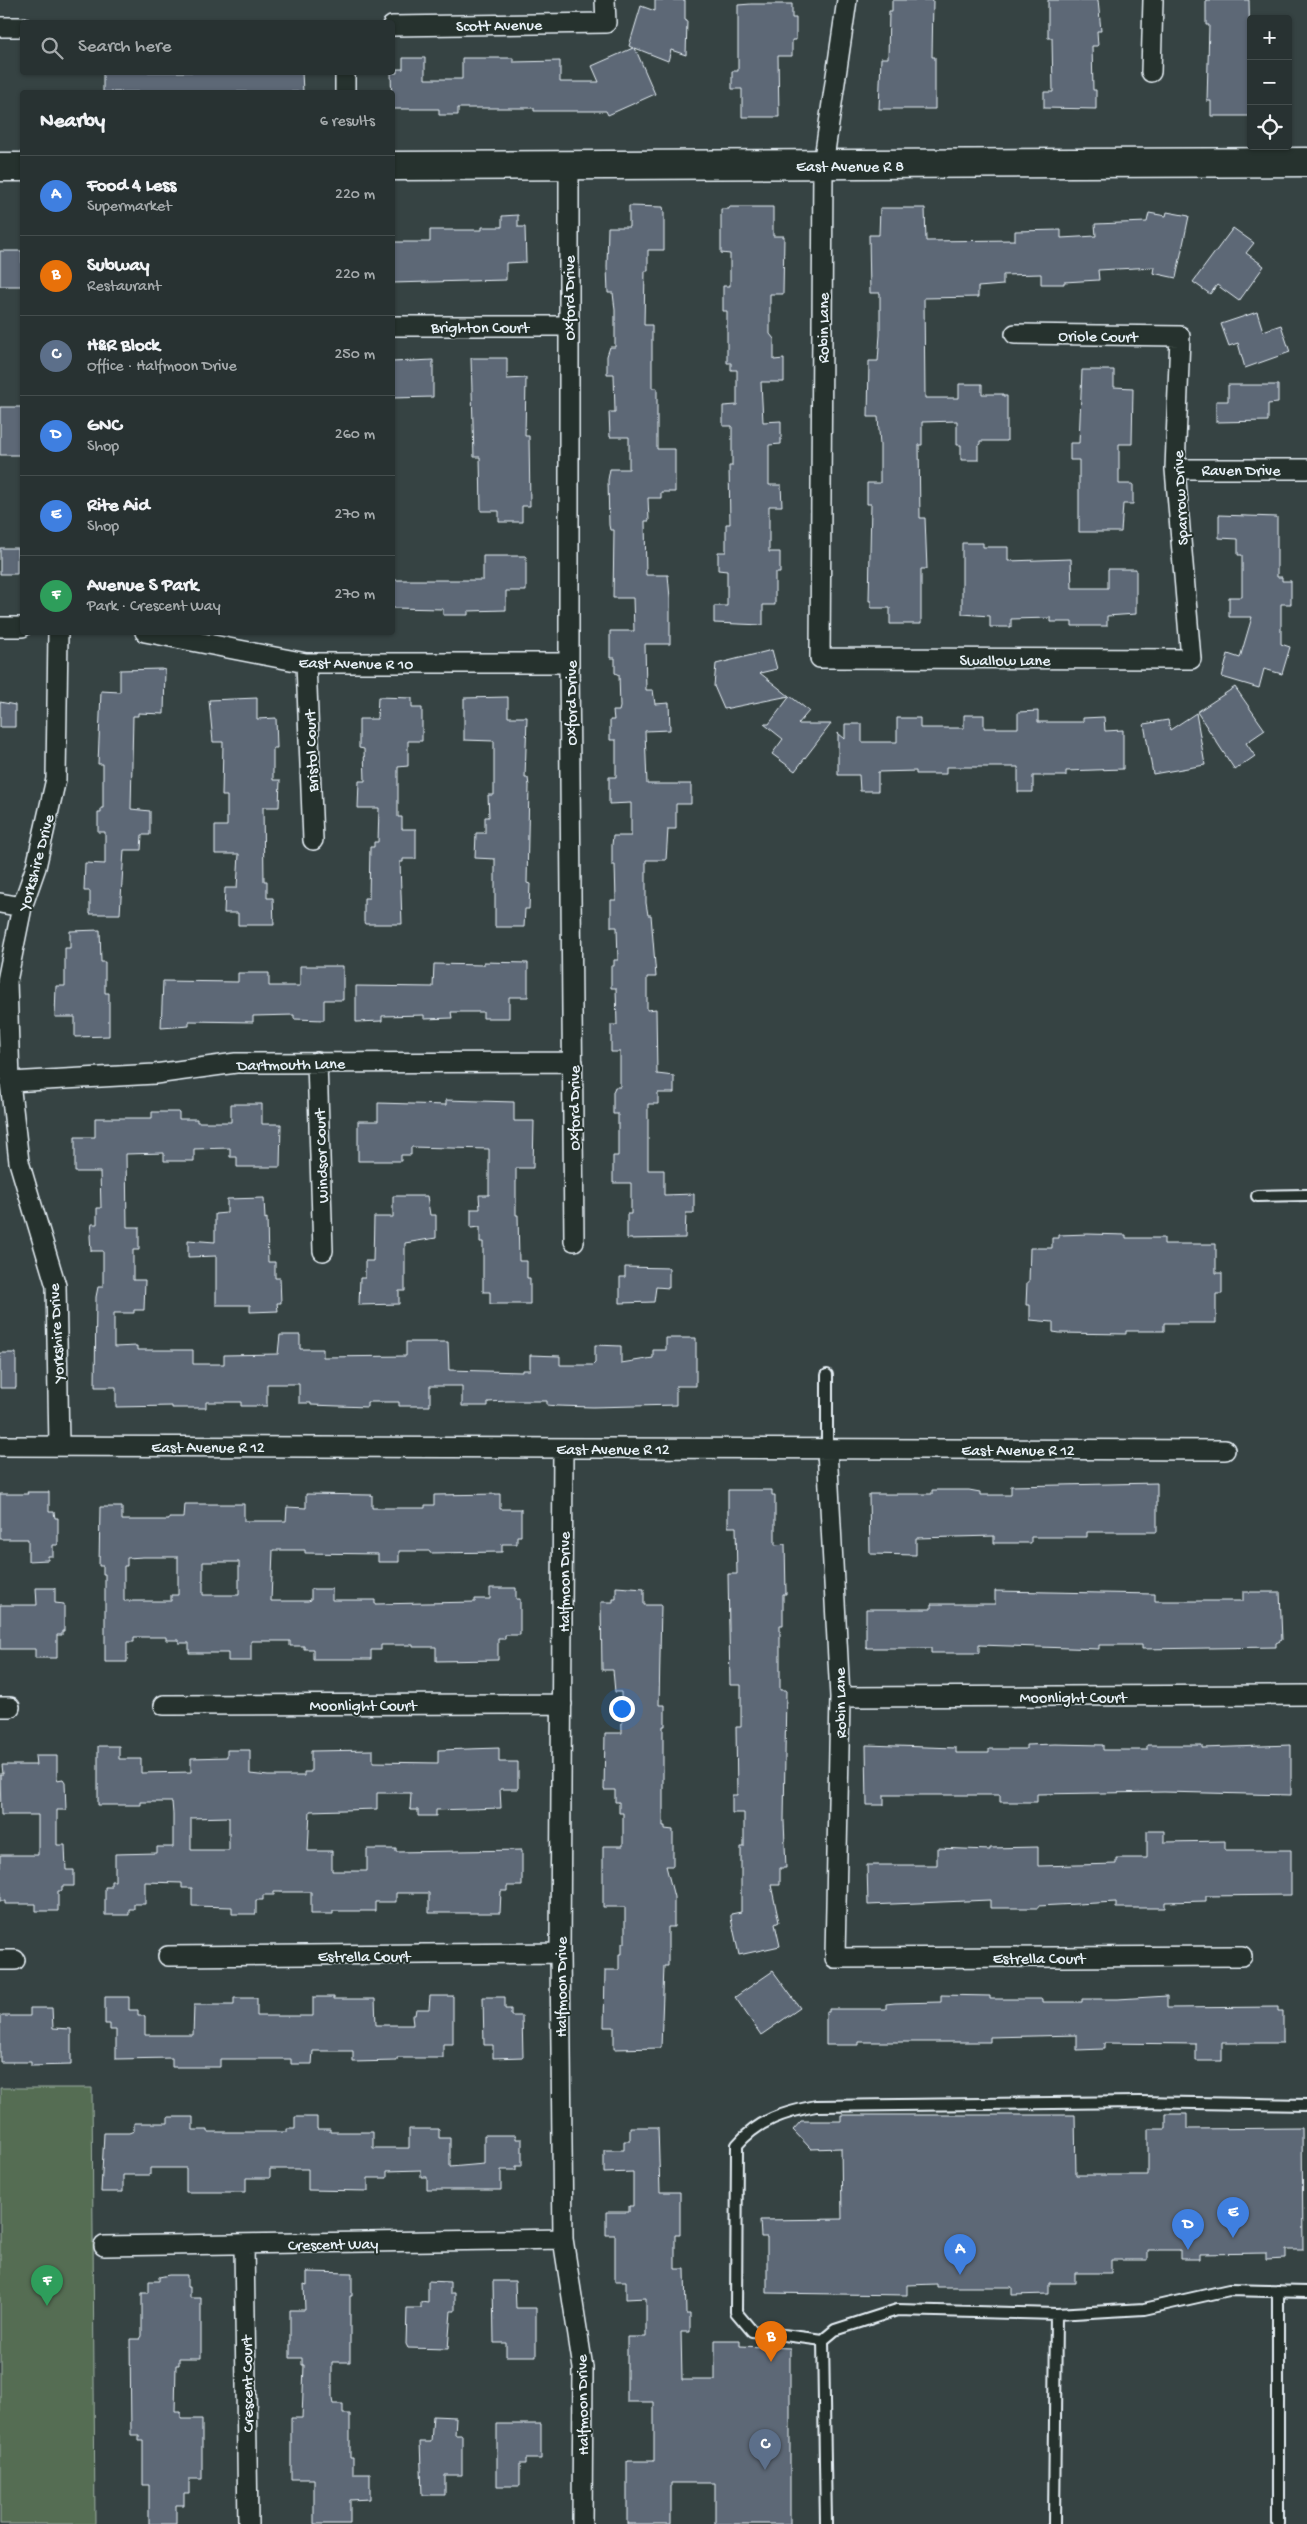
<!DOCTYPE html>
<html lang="en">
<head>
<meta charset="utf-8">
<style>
	body { margin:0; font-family:"Gochi Hand",sans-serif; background:#303a3a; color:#f1f3f6 }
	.controls { position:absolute; right:15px; top:15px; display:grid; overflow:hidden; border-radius:5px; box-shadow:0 1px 4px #0004 }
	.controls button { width:45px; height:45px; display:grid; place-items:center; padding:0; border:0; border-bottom:1px solid #444d4d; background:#283232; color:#f1f3f6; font:25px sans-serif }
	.you { position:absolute; left:621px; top:1708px; width:18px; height:18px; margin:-12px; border:4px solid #fff; border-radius:50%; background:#1a73e8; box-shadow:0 0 0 8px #1a73e833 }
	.badge { display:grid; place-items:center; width:32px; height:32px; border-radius:50%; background:#8bbbb9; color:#fff; font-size:16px; font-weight:700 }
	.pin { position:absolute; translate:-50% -41px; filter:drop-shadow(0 1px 2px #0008) }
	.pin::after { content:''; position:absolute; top:26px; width:18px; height:15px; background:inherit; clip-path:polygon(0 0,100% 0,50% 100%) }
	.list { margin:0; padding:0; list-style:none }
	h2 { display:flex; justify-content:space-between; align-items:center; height:65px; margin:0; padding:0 20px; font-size:21px }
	h2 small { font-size:16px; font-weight:400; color:#a5aaac }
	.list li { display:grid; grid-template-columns:32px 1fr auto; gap:15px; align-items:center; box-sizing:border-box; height:80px; padding:0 20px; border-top:1px solid #444d4d }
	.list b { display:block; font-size:19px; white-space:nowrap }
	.list p { margin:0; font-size:16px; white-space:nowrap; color:#a5aaac }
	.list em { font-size:16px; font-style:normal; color:#a5aaac }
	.icon { flex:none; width:28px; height:28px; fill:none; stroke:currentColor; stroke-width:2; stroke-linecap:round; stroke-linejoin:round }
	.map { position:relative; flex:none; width:1307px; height:2524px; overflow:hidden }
	.search { position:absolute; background:#283232; box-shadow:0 1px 4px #0004; left:20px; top:20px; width:375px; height:55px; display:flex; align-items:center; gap:12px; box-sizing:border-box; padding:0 18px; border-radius:5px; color:#a5aaac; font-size:19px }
	.panel { position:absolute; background:#283232; box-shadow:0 1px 4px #0004; left:20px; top:90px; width:375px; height:545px; border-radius:5px }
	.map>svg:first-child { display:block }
	.green { fill:#556d52; stroke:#9eafa5 }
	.building { fill:#5d6876; stroke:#e8f1f8; fill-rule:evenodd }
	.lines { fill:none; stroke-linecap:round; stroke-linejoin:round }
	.lane-casing { stroke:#e8f1f8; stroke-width:14 }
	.street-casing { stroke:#e8f1f8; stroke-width:22 }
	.secondary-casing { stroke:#e8f1f8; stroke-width:31 }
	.lane { stroke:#26332d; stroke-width:10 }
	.street { stroke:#26332d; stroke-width:19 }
	.secondary { stroke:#26332d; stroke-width:28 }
	.labels { text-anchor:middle; stroke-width:4; stroke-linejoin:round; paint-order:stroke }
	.street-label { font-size:16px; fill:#e8f1f8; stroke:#26332d }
</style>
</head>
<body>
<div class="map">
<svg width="1307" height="2524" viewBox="0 0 1307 2524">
	<rect width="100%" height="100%" fill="#364343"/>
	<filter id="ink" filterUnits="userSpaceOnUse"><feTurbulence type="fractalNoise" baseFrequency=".02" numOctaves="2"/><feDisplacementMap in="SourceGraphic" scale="10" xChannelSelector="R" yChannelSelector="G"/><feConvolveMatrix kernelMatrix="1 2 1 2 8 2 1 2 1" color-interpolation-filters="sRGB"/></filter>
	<g filter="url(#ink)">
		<path class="green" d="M0 2088H92L95 2524H0Z"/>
		<path class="building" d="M655 0H685V20L687 21 686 55 671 50 668 61 635 48 655 94 608 115 606 111H534V108H458V115H439V109H392L391 73H397V69H403V58H425V79H462V58H513V62L560 61V82H599L592 66 633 48 629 46 641 6 655 11Z
			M892 0H933L932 57H935V109H879L881 58H888L889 11H892Z
			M1048 0H1098L1101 31H1097L1098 46H1092L1093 90H1096V109L1044 108V92H1053L1052 38H1048Z
			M1206 0H1249L1251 116H1211V101H1207L1209 25H1206Z
			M751 4H792V18H796V40H792V56H778L779 117H742V89H732V71H738V5Z
			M103 72H302L303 92H103Z
			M629 206 663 207 664 212V250H648V271H645L644 325H652V388H657V449H675V492H661V498H648L649 521H645L646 575H668L670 598V644H645L646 690H653L655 704 669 703 670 730 645 731 647 784H691V804H676V829H668L666 860H646V903L648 915H651L656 977H647V1010L656 1009 657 1074 674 1076V1093H658V1104H648V1170H664V1195L694 1194V1213H686L685 1238 627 1239V1214H631V1183H613V1156H618V1114H613V1092L615 1087H620V1052H611V1025H617L616 988H611V966H614V960H618L617 927H611V900H616L615 865H612V845L613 836H631V803L609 804V777H616V740H610V720H614L613 711H619L620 707 619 675 615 673V658H610V631H634L633 598H613L614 530H610L609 525 608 480 610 469H629V437H610L609 412H615L614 374H607V356L610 347H615V310L613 293H608L607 267 608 227H629Z
			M729 207H773V236H784L783 294H770V334L774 339V360L784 359V382H761L763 422 781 421V444L769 445V485H781L782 506H769V552H780V573H775V605H763V625L714 623V606H727V571L718 570V552H726V524H730L729 466H732V426H723V406L737 405V370H731V363H727V311H723V286H730V254L721 253V209H729Z
			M880 208H925L926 241 1015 240V231L1061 230V238L1096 236 1095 224 1147 222 1149 213 1166 216 1167 212 1189 216 1176 278 1153 273 1154 267 1098 270 1099 280 1064 282V284H1041V274L1003 275V285L978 287V297L924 298 925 398H959V384H982V394H1003V396H1007V441H980V445H978V460H961V445H957V421L922 422V445H919L920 518H925L927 569H921V624H890V608H871V601H869L871 504H867V483H880V445L878 417H868L869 361H878L880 335V293H870L869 235H879Z
			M518 215V227H525L526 262 506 263V280L392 283V242H430V230H482V227H502V216Z
			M1233 228 1254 243 1246 253 1264 266 1239 301 1217 285 1210 294 1193 282Z
			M0 251H22V286H0Z
			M1257 312 1263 331 1281 325 1290 352 1245 368 1238 343 1229 346 1221 324Z
			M471 358H507V379L526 378 525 436H529L530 506H522V522H499V511H481L480 457H474Z
			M433 360V397L392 398V362Z
			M1082 370H1114V387L1133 388 1132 444H1119V484H1133V504H1123L1121 532H1079V460H1070V443H1079Z
			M1228 385H1278V403L1268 404V421L1216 422V401H1228Z
			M0 407H22V455H0Z
			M1219 515 1277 517V577H1282V581H1291V604H1281V644L1290 647 1282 674 1264 669 1259 688 1222 677 1228 654 1240 658 1252 617H1229V597H1242V555H1238V539L1219 538Z
			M962 543H983V547H1008V561L1071 559 1072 588H1108V569H1136V614L1107 616V626H1072V622H1051V618L1011 619V627H990V616L962 614Z
			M0 548H17V574H0Z
			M483 556H526V591H506V610L468 611V615H443V609L392 608V580H483Z
			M772 650 777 669 760 673 789 696 724 709 714 686 716 664Z
			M161 669 165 670 164 714 138 713V716H133L131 809 150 811V835H142L141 850H124L120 914H90V891H84L85 863 105 864V832H98V813H101V808H103V764H98L101 691 120 692V670Z
			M1235 687 1265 730 1246 743 1255 756 1235 770 1197 712Z
			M790 696 809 711 798 724H831L795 771 772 754 783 739 764 724H769Z
			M378 697 412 698V708H422V741H408V766L398 767V817H402V829H416V859H403V862H400L402 924H365L364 922V898H369L370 847H374V842H378L379 808H358L359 781H365L364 749 359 748V719H377Z
			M508 697V717H527L525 778H528L529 786 527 883 530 884 529 909H525L524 927H495V859L475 858 476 833H485V817H489L488 795H494V741L464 740V698Z
			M257 698V719L276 718 277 748H273V780H280L279 807H263L264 881H267V898H273L274 925H238V913H224L225 888H237L239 854H215V826H227V796H222L223 742H213L209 700Z
			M0 702 15 705V727H0Z
			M1038 711V722H1083V718L1104 717 1105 731 1123 730V769L1066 771V776H1033V792H1018V767H946V774H916V771L878 772V791H860L859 775H838V733L845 739V724H862V742H897V718H920V728H964V715H984V728H1018V712Z
			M1196 713 1205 765 1153 774 1144 724 1168 720 1170 730Z
			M100 930 101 962H105V993H109V1036L75 1037V1017H55L56 986H65V948H70V931Z
			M484 962 528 963V997H509V1018H483V1012H451L452 1018 424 1019V1015L382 1016V1021L356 1022V986L433 987 434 964 484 965Z
			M300 966H343V1000H324V1020L294 1019V1015L253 1016V1022L189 1021V1026L161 1028 163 981 238 982V973H269V986H300Z
			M446 1100 514 1102V1121H534L533 1168H516V1215H518L519 1261H527V1278H530V1304H490V1292H483V1242H480V1227L471 1228V1209H480L479 1195H489V1149L411 1147V1155H401V1161H358V1121H378V1103L446 1105Z
			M231 1104H262V1124H281L280 1167H237V1157H230V1148L194 1149V1161H164V1153L126 1154 127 1227H139V1250H133V1280H145L144 1310H134V1313H114V1347L137 1346V1350H193V1364H224V1355L278 1354 280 1335H300V1349H323V1357L406 1356V1342H448L449 1370 522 1372V1370H530V1355L560 1356V1365H593L595 1363V1345L621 1346V1363L653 1358V1350H666V1338H696V1386H676V1405L593 1407 557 1406 547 1405V1401H507L488 1402V1406H462V1386H430V1406H399V1402H367V1407L311 1405V1403H299V1384H267V1406H241V1402H206V1408H172V1406L116 1407V1387H95L96 1297 98 1287H103V1251H91L90 1236 92 1224H97V1208H101L100 1172H75V1137H95V1118H152V1112H179V1119H197V1122H231Z
			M393 1196H427L430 1215H436V1238L405 1243V1291H399V1304L359 1305 360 1278H365V1261H373L374 1217H393Z
			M264 1198 265 1219 267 1218 268 1262H275V1278H280L281 1303H277L278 1311 250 1312V1305H216V1256L188 1257V1240L215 1242V1214L227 1213V1199Z
			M1088 1234 1126 1235V1238H1164V1244H1216V1273H1222V1294H1216V1323H1164V1331H1126V1334L1060 1333 1053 1332V1322L1030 1320V1305H1026L1027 1282H1029L1030 1248H1052V1238H1059V1235Z
			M625 1267 669 1268V1288L656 1287 654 1302 620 1303V1277H625Z
			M0 1353H16V1388H0Z
			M1157 1483V1532H1087V1537H1031V1543H994V1536L916 1538V1555L870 1554 869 1494H932V1490H969L980 1492V1495H1011V1486Z
			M728 1490H772V1495H775V1545L785 1544 786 1594H783V1625H780V1690H786L784 1821 786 1868H780V1885H771L779 1922 775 1924 780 1946 739 1955 731 1918V1914L741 1912V1847H744V1813H732V1795H737L736 1727H741V1685H730L728 1574H737L736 1527H728Z
			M27 1492H49V1512H54L55 1518H58V1545H53V1556H48V1560L28 1561V1539H0V1494H28Z
			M306 1494 372 1495V1508H425V1505H434V1495L500 1494V1509H521V1536H517V1544H502V1552L430 1553V1551H399V1562H378V1554L305 1553V1550H273L271 1601H308L311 1600V1589H332V1600H375V1604L475 1602V1599H490V1588H516V1599H520V1635H505V1639H498V1660L436 1661V1647H413V1645H381V1650H371V1659H313V1649H304V1646H290V1641H251V1661H228V1653H189V1643H179V1640H166V1637H134V1642H127V1662H105V1574H103V1566H99L100 1507H122V1520H169V1518H184L185 1504H244V1521H286L287 1507 306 1508ZM143 1557H178V1595H171V1601H124V1566H127V1558ZM203 1562H239V1595H203Z
			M616 1587 644 1589V1605H661L659 1705H665V1726H663V1826H665V1829L673 1830V1866H666L674 1897V1927H668V1966H664L661 2048 614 2049V2027H604L605 1970H619V1954H622V1943H625V1907H603V1846H623V1813H619V1802H615V1790H604L605 1733H622L621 1692H615L613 1670H602L601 1602H613V1599H616Z
			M36 1588H55V1603L64 1604V1631H62V1635H57V1658H35V1649H0V1605H37Z
			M995 1591 1155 1594V1601H1243V1592H1280L1282 1640 1276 1643V1647L1142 1649V1645H1099V1649L979 1645V1653H931V1648H867L866 1646V1609H931V1604H995Z
			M1055 1744 1103 1745V1750H1147V1745H1202V1748L1291 1745V1795L1164 1792 1037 1794V1802H1000V1795H884V1805H867L866 1745 956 1748V1753H989V1749H1026V1745Z
			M98 1746H119V1759H141V1773L191 1772V1758L227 1757V1750H250V1774L268 1776H304V1772H311V1751L373 1750V1762L438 1763V1750L499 1748V1762H518V1789H500L501 1808 436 1810V1816H418V1810H410L411 1793H377V1809L310 1811 308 1851H332V1871H367V1849H396V1852L522 1850V1886H507V1891H501L500 1913H429V1893H396V1902H375V1911H333V1914H311V1892H274V1895H263V1900H256V1914H232V1907L192 1906V1888H182V1883L145 1882V1904H134V1909H129V1915H105V1887H111V1881H115V1854L157 1853V1847H173V1814L172 1802H141V1805H98ZM229 1817V1850H191V1818Z
			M35 1756H57V1780L63 1779 65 1782 66 1810H57V1845H65L66 1870H74V1886H62V1891H58V1911H36V1904H5V1901H0V1855H38V1815H1L0 1774H3L2 1765H36Z
			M1147 1831H1164V1842L1225 1841V1850H1291V1895L1206 1896V1901L1165 1902V1908H1116V1902L1038 1906V1908H990V1900L868 1905 867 1865H937V1848L990 1850V1848L1038 1847V1866L1116 1864V1858H1147Z
			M773 1971 800 2008 761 2035 735 1997Z
			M941 1995 990 1996V1999H1042V2002H1082V1999H1118L1167 1996V2008L1278 2007V2011H1283V2043H1222V2061H1196V2044L1104 2043V2049L1077 2050V2035L990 2037V2042H859V2045H826V2012H829V2009H886V2004L895 2003 941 2002Z
			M430 1996H453V2044H443V2058H397V2061L353 2062V2051H313L312 2064H291V2059H220V2067H172V2058L116 2059V2030H110V2024H105V1997H129V2010H138V2016H145V2035H193L194 2005H234V1998H257V2016H313V1997H334V1999H375L376 2025H413L412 2015H415L416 2009H429Z
			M483 1997H505V2009H511V2016H522L523 2057 493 2058V2045H484Z
			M30 2008H52L53 2028 71 2029V2065L31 2066V2062H0V2016H30Z
			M1166 2114H1187V2129L1302 2128 1303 2250H1286V2259L1266 2260V2253L1200 2254V2259H1180V2250H1148V2260H1111V2273H1075V2283H1049V2294L1012 2295V2287H937V2284L907 2285V2295L767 2293V2237H761L760 2220 842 2219 841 2148 811 2149 793 2130 801 2121H841V2115H1075L1076 2175H1148V2129H1166Z
			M168 2117H193V2130H208V2132H287V2129H295V2117H317V2129H330V2132H373V2148H409V2129H439V2138H450V2167L484 2164V2135H516V2139H522V2166H516V2170H501V2190H427V2177H421V2170L387 2171V2178H368V2191L308 2190V2169H270V2178H246V2192H186V2168H150V2175H123V2192H101L104 2133H129L134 2131V2123H168Z
			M630 2127H658L660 2192H680V2235H675V2269H685L686 2314H690V2332H681L682 2380H715V2340H740V2346L790 2348V2524H715V2483H671V2524H627V2461H654V2402H627V2337H646V2298L626 2299V2281H615V2235H606V2212H629V2206H633V2172L604 2173V2150H624V2141H630Z
			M307 2272 352 2273V2296H350V2362H332V2399L333 2404H343V2414H350V2457H353V2474H370V2499L350 2500V2524H314V2479H291V2418H302L304 2365H302V2358H290V2310H305L304 2284 307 2285Z
			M169 2275H187V2287H190V2298H201V2358H179V2365H176L175 2412H181V2419H202V2479H189V2493H184V2505H176V2524H149V2485H143V2441H139V2435H131L130 2339H140L142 2336V2293H149V2281H159V2277Z
			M428 2281 450 2282V2293H455V2311H451L448 2349 408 2348 406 2344 407 2308H421V2302L428 2303Z
			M493 2281H515L516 2308H536V2356H506V2343H494Z
			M433 2416 456 2417 455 2435H462V2475H445V2495H422L420 2442H431Z
			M497 2424H541V2459H526V2464H520V2486H497Z"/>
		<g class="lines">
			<g class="lane-casing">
				<path id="lane" d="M1257 1196 1307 1195
					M827 1375V1449
					M1278 2291V2524
					M823 2340 752 2331 736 2312 737 2145C758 2120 785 2112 816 2106L1139 2102 1307 2105
					M826 2524 823 2340 835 2330 897 2310 1056 2314
					M1054 2524 1056 2314 1144 2309 1229 2290 1307 2292"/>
			</g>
			<g class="street-casing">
				<path id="street" d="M847 0 823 165 820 658 1191 659 1175 469 1180 336 1015 334
					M392 26 606 23 605 0
					M0 27H22
					M1151 72 1153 0
					M345 92V72
					M569 165V663L574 1241
					M392 326H568
					M1175 469H1307
					M0 627H22
					M58 632 56 779 36 867 22 907 7 981 10 1082 19 1162 56 1286 59 1445
					M145 632 306 663H569
					M306 663 313 840
					M0 903 22 907
					M317 1062 323 1251
					M10 1082 155 1074 236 1063 573 1062
					M0 1446 1225 1450
					M563 1448 560 1953 563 2239 583 2368 582 2524
					M827 1449 840 1697 835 1958 1242 1956
					M840 1697 1307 1695
					M164 1705 562 1704
					M0 1707H10
					M168 1956 560 1953
					M0 1960H15
					M244 2245 248 2524
					M104 2246 563 2239"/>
			</g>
			<g class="secondary-casing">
				<path id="secondary" d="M392 166 1307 162
					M0 167H22"/>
			</g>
			<use href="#lane" class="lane"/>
			<use href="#street" class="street"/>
			<use href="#secondary" class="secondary"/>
		</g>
	</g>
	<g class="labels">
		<g class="street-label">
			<text transform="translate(499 24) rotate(-1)" y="6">Scott Avenue</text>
			<text x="850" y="171">East Avenue R 8</text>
			<text transform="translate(568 298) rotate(-90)" y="6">Oxford Drive</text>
			<text x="480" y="332">Brighton Court</text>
			<text transform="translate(822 328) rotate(-90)" y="6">Robin Lane</text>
			<text transform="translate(1098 335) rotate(1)" y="6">Oriole Court</text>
			<text x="1241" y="475">Raven Drive</text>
			<text transform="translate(1179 498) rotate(-93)" y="6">Sparrow Drive</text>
			<text x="1005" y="665">Swallow Lane</text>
			<text transform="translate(356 662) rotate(1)" y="6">East Avenue R 10</text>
			<text transform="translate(570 703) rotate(-90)" y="6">Oxford Drive</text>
			<text transform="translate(310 751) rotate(-92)" y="6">Bristol Court</text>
			<text transform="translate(35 862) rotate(-75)" y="6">Yorkshire Drive</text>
			<text transform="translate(291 1063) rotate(-1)" y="6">Dartmouth Lane</text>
			<text transform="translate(573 1108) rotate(-90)" y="6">Oxford Drive</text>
			<text transform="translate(320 1156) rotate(-92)" y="6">Windsor Court</text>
			<text transform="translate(55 1333) rotate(-93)" y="6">Yorkshire Drive</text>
			<text x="208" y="1452">East Avenue R 12</text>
			<text x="613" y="1454">East Avenue R 12</text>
			<text x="1018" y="1455">East Avenue R 12</text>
			<text transform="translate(563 1582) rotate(-90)" y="6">Halfmoon Drive</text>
			<text x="1073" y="1702">Moonlight Court</text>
			<text transform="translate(839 1703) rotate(-91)" y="6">Robin Lane</text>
			<text x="363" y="1710">Moonlight Court</text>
			<text x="364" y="1961">Estrella Court</text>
			<text x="1039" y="1963">Estrella Court</text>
			<text transform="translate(560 1987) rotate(-90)" y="6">Halfmoon Drive</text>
			<text transform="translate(333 2243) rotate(-1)" y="6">Crescent Way</text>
			<text transform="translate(246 2384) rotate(-91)" y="6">Crescent Court</text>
			<text transform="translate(581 2405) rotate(-91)" y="6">Halfmoon Drive</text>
		</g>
	</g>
</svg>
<div class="controls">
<button>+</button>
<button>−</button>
<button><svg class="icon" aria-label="locate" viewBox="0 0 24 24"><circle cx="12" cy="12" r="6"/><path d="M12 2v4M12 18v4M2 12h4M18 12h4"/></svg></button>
</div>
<div class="you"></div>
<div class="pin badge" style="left:960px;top:2275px;background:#3f7fe0">A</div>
<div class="pin badge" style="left:771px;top:2362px;background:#e8710a">B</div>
<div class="pin badge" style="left:765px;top:2470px;background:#5c6f8a">C</div>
<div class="pin badge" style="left:1188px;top:2250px;background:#3f7fe0">D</div>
<div class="pin badge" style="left:1233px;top:2238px;background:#3f7fe0">E</div>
<div class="pin badge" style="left:47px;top:2306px;background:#2e9e5b">F</div>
<div class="search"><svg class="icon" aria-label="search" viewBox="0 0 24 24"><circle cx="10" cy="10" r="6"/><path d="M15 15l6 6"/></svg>Search here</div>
<section class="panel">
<h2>Nearby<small>6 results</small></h2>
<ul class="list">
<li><span class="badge" style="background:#3f7fe0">A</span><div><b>Food 4 Less</b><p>Supermarket</p></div><em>220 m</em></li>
<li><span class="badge" style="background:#e8710a">B</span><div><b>Subway</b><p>Restaurant</p></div><em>220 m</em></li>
<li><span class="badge" style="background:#5c6f8a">C</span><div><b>H&amp;R Block</b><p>Office · Halfmoon Drive</p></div><em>250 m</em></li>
<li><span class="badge" style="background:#3f7fe0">D</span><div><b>GNC</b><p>Shop</p></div><em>260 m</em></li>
<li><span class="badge" style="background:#3f7fe0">E</span><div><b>Rite Aid</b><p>Shop</p></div><em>270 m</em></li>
<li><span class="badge" style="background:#2e9e5b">F</span><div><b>Avenue S Park</b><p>Park · Crescent Way</p></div><em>270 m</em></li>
</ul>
</section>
</div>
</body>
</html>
